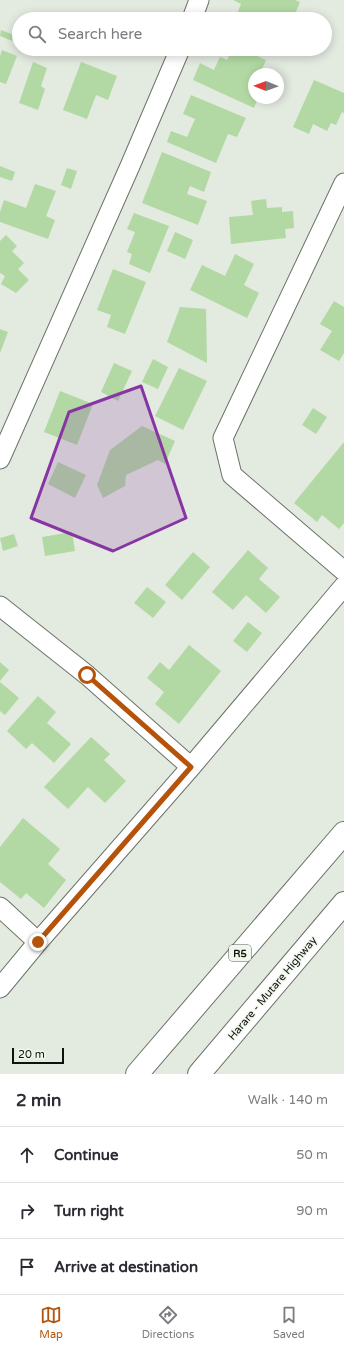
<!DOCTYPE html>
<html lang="en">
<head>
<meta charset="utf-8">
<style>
	body { margin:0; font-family:"Varela Round",sans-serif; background:#f7f7f7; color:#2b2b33 }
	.compass { position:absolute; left:248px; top:68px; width:36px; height:36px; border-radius:50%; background:#fff; box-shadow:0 2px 10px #0003; rotate:271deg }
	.scale { position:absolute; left:12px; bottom:10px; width:52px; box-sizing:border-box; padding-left:4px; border:2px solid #0f110e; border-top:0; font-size:11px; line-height:14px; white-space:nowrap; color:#0f110e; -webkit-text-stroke:3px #f0f7ed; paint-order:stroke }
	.stop { position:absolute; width:12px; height:12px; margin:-9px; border:3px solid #b45309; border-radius:50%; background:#fff }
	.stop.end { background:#b45309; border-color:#fff; box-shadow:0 1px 4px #0008 }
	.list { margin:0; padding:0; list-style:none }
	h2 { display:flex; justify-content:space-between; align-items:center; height:52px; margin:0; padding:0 16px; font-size:17px }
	h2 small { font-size:13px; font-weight:400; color:#7c7c81 }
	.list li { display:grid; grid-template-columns:26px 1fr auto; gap:12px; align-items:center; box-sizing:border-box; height:56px; padding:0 16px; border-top:1px solid #e1e1e2 }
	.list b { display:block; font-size:15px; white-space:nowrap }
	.list em { font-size:13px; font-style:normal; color:#7c7c81 }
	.icon { flex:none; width:22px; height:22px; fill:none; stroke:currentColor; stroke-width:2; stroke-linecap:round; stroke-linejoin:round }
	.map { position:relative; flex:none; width:344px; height:1074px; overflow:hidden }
	.search { position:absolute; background:#fff; box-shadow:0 2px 10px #0003; left:12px; right:12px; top:12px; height:44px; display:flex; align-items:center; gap:10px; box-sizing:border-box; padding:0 14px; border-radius:22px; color:#7c7c81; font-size:15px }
	.sheet { height:220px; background:#fff }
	nav { display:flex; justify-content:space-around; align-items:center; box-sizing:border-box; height:56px; border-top:1px solid #e1e1e2; background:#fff; font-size:11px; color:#7c7c81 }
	nav a { display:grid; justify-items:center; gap:2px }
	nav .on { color:#b45309 }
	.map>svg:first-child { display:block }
	.building { fill:#b2d9a3 }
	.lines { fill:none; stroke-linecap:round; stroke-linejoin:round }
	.minor-casing { stroke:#6c726a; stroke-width:21 }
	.trunk-casing { stroke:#6c726a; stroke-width:24 }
	.minor { stroke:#fff; stroke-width:19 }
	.trunk { stroke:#fff; stroke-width:22 }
	.route { stroke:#b45309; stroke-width:5 }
	.marked { fill:#8835a4; fill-opacity:0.2; stroke:#8835a4; stroke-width:3; stroke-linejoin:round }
	.labels { text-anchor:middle; stroke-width:3; stroke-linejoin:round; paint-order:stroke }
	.shield { fill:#f0f7ed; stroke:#525651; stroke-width:1 }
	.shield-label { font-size:10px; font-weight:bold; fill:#0f110e }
	.street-label { font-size:11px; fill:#0f110e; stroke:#f0f7ed }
</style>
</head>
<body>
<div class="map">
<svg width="344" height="1074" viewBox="0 0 344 1074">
	<rect width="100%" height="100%" fill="#e3eae0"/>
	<path class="building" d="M233 0H295L300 2 293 19H235L241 4Z
		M35 12 44 16 43 19H32Z
		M1 30 14 35 12 41 0 36Z
		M233 49H242L266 60 260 74H254V98H258L254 108 193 80 200 63 214 70 220 57 227 60Z
		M2 50 17 56 6 84 0 82V56Z
		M33 62 47 68 41 86 45 89 38 110 19 103Z
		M81 62 117 76 108 100 96 95 87 119 63 110Z
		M314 80 344 93V113L342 112 336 125 331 123 327 131 313 124 309 134 293 127Z
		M191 95 246 118 237 137 228 134 216 163 167 142 171 131 187 137 195 119 183 114Z
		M162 152 211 172 204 192 190 186 187 194 207 201 198 225 142 203Z
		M0 166 15 172 12 181 0 177Z
		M67 168 77 171 71 189 61 185Z
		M35 184 56 191 46 216 55 220 48 239 0 222V212L4 200 26 208Z
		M266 199 267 208 282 207V212L293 211 294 228 285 229 286 238 231 244 229 217 253 215 251 201Z
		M134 213 169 226 150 273 129 264 132 254 127 252 135 232 127 229Z
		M175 232 193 240 185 259 167 251Z
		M6 235 17 246 12 251 24 263 18 269 29 280 16 293 1 284 5 276 0 273V241Z
		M235 254 254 264 244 285 259 293 247 318 190 290 202 265 225 276Z
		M113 269 146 282 125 334 107 327 111 315 97 310Z
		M334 301 344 307V353L339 361 320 350 332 331 320 324Z
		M180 307 206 309 207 363 167 342Z
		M0 329 8 332 0 353Z
		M153 359 168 367 158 389 142 382Z
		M114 363 132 371 118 401 101 392Z
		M179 368 207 381 183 430 155 416Z
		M60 391 93 404 77 445 44 432Z
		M313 408 327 417 316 434 302 425Z
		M142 426 175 441 165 464 158 460 126 475 125 486 103 498 97 485 110 450Z
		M344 442V523L339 529 322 515 317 522 294 503Z
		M58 462 86 475 75 498 48 484Z
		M72 532 75 551 45 556 42 537Z
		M14 534 18 546 3 551 0 538Z
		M248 550 268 568 259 579 280 597 266 613 246 595 233 610 212 592Z
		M193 552 210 567 182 600 165 585Z
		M147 587 166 602 153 618 134 603Z
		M248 622 262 633 247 652 233 641Z
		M189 645 221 671 179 724 155 704 164 692 147 678 160 662 169 670Z
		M0 662 9 670 0 681Z
		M0 682 19 698 5 715 0 711Z
		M38 696 56 712 47 723 71 744 54 763 32 743 26 749 7 731Z
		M91 737 110 754 104 760 126 781 105 803 88 787 68 809 44 787Z
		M23 818 60 849 48 864 66 880 44 908 26 893 21 899 0 882V847Z"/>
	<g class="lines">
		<g class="minor-casing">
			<path id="minor" d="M192 19 199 0
				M344 183 223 438 232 475 344 571
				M0 459 130 166 180 49
				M0 606 87 675 191 767
				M0 907 38 942
				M0 988 38 942 191 767 344 586"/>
		</g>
		<g class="trunk-casing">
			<path id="trunk" d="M137 1074 344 833
				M199 1074 344 903"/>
		</g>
		<use href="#minor" class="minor"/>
		<use href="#trunk" class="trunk"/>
	</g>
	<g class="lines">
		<path class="route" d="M38 942 191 767 87 675"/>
	</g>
	<path class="marked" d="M141 386 186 518 113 551 31 518 69 412Z"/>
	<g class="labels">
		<rect class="shield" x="229" y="945" width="22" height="16" rx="3"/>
		<g class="shield-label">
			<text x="240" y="957">R5</text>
		</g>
		<g class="street-label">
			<text transform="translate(272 988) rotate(-50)" y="4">Harare - Mutare Highway</text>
		</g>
	</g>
</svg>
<svg class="compass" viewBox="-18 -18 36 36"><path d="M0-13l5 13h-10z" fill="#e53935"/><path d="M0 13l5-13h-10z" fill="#7c7c81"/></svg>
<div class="scale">20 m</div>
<div class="stop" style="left:87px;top:675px"></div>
<div class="stop end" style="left:38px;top:942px"></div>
<div class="search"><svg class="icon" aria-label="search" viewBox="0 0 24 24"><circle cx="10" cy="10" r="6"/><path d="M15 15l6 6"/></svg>Search here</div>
</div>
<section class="sheet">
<h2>2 min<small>Walk · 140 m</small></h2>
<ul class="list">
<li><svg class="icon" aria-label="ahead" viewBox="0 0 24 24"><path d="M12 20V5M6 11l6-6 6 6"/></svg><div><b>Continue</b></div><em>50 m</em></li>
<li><svg class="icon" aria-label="right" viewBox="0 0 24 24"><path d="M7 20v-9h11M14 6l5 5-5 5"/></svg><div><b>Turn right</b></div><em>90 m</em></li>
<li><svg class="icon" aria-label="arrive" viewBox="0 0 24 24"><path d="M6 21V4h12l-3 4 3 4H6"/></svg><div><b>Arrive at destination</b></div></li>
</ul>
</section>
<nav>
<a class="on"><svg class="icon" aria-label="map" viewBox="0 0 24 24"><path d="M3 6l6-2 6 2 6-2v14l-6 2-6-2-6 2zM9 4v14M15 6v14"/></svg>Map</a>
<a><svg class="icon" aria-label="directions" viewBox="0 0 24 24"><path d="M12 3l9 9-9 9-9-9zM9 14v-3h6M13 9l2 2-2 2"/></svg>Directions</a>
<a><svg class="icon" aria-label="saved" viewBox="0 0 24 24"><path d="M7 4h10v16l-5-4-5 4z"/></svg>Saved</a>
</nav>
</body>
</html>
